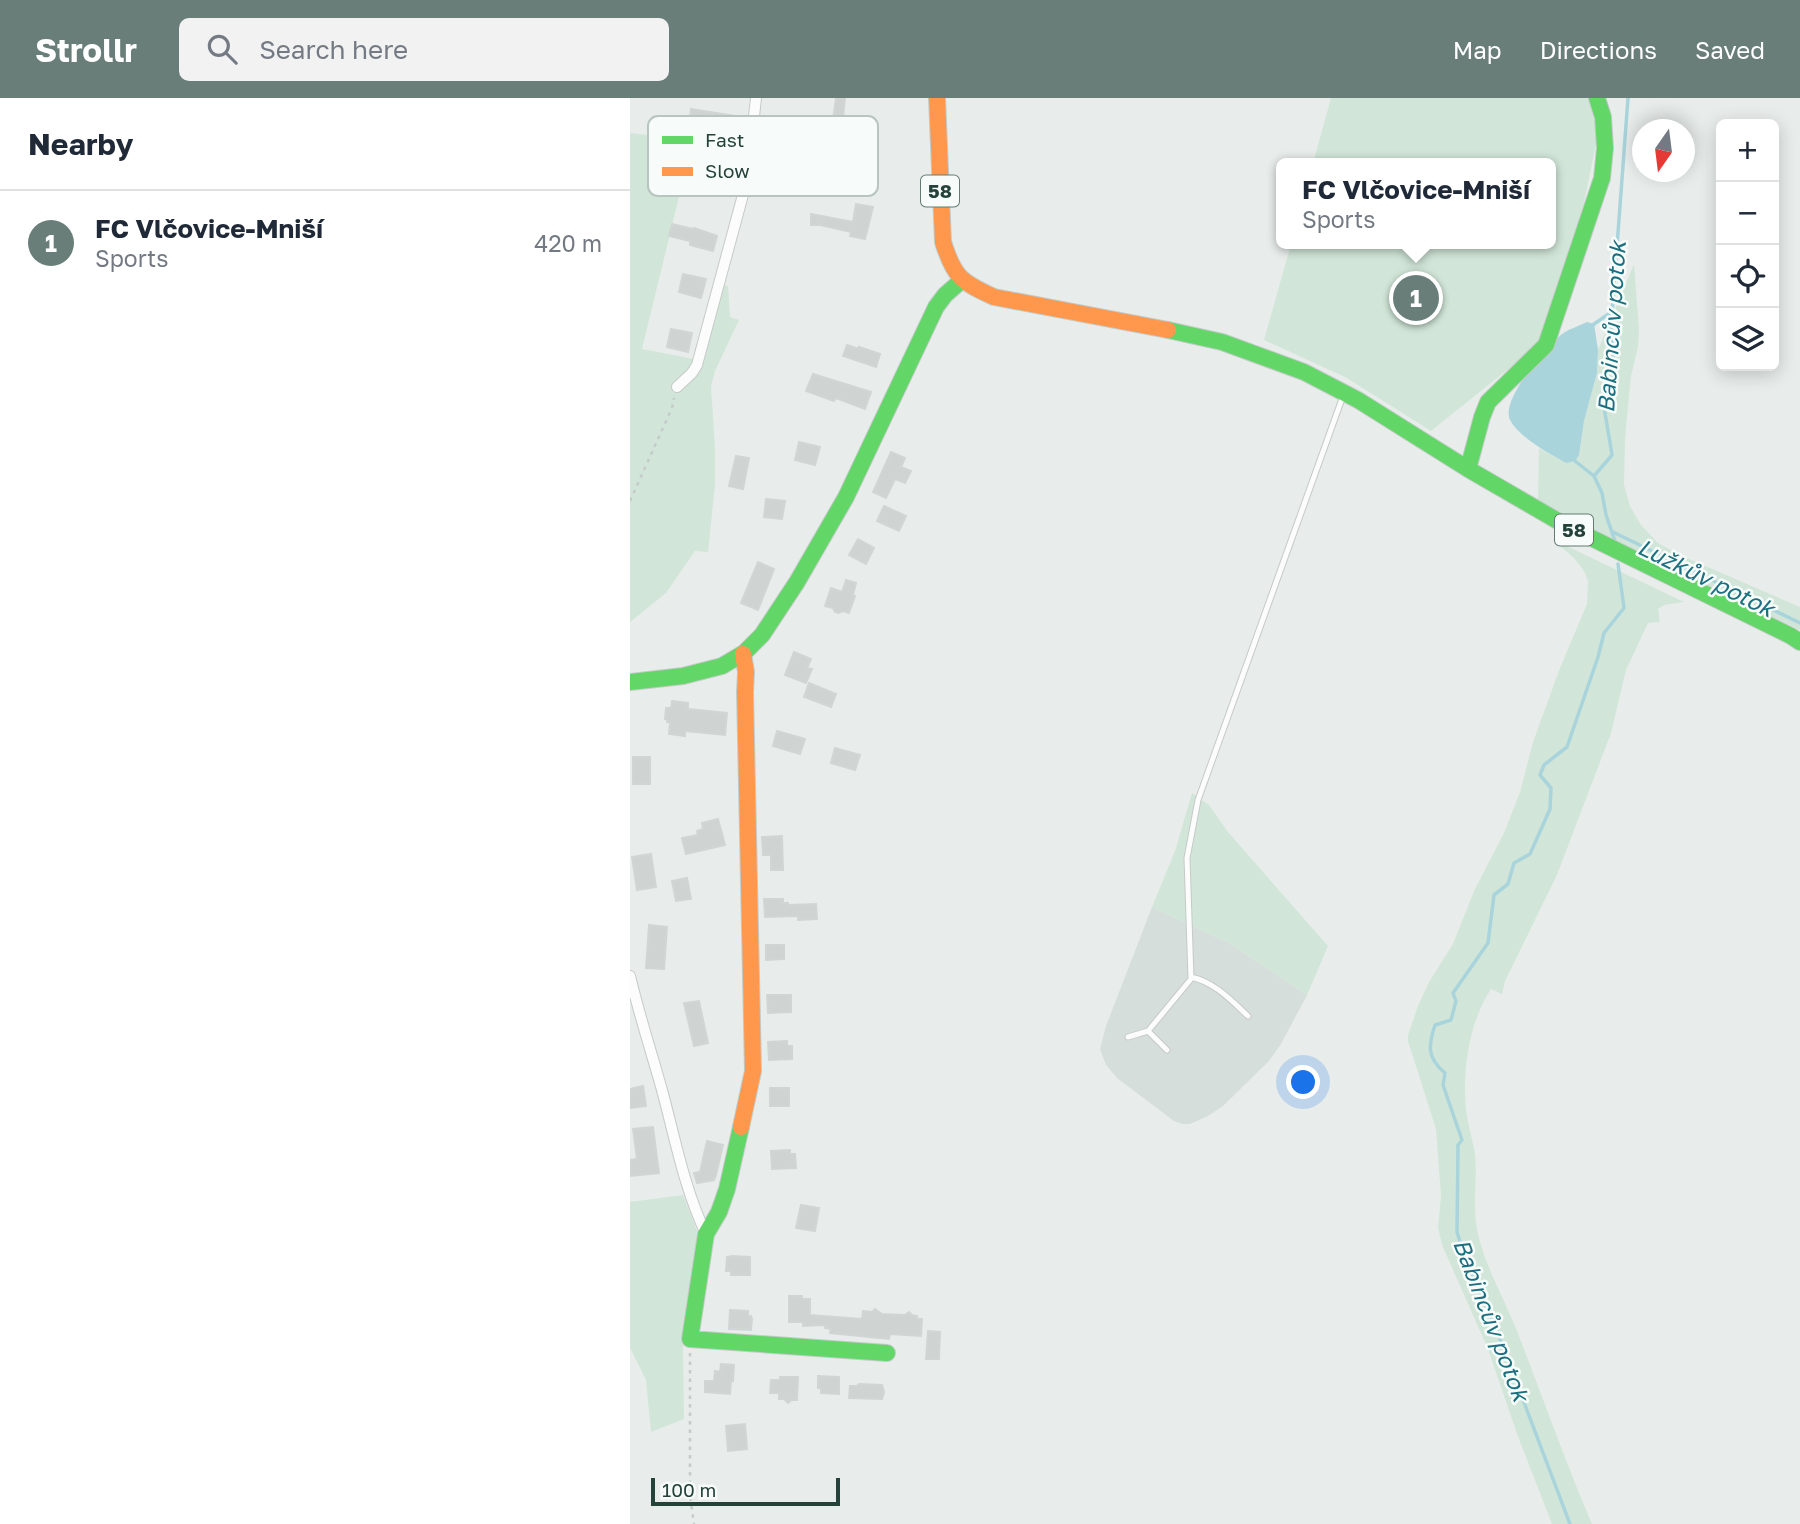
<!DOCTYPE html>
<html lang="en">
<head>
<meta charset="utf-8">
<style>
	body { margin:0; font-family:"Golos Text",sans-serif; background:#f2f2f3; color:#1f2937 }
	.controls { position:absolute; right:21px; top:21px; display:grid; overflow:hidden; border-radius:10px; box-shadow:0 4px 18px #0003 }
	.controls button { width:63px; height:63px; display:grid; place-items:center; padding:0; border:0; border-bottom:2px solid #e0e1e3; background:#fff; color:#1f2937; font:35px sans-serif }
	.compass { position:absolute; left:1002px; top:21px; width:63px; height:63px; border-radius:50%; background:#fff; box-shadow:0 4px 18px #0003; rotate:194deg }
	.scale { position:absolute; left:21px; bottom:18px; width:189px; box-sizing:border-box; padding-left:7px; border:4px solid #24423a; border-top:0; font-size:19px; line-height:24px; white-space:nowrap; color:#24423a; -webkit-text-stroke:5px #f7fbf9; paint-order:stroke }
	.you { position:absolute; left:674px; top:985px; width:24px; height:24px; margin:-18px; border:5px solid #fff; border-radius:50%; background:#1a73e8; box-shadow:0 0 0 10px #1a73e833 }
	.badge { display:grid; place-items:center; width:46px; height:46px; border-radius:50%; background:#697e78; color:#fff; font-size:23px; font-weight:700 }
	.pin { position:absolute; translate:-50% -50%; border:4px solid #fff; box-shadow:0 2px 7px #0006 }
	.popup { position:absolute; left:646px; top:60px; width:280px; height:91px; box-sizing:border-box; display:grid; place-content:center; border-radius:10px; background:#fff; filter:drop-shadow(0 2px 5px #0005); font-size:23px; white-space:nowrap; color:#747a83 }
	.popup b { font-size:26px; color:#1f2937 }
	.popup::after { content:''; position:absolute; left:50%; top:100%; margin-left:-14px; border:14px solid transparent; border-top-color:#fff }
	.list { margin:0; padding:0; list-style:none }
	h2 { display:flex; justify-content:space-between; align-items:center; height:91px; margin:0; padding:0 28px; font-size:30px }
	h2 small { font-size:23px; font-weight:400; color:#747a83 }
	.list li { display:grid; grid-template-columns:46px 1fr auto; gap:21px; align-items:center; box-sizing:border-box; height:105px; padding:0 28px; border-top:2px solid #e0e1e3 }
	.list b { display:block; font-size:26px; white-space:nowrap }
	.list p { margin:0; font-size:23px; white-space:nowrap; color:#747a83 }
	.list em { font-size:23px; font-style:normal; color:#747a83 }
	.icon { flex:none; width:38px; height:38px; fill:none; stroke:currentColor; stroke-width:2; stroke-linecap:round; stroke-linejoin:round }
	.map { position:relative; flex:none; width:1170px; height:1426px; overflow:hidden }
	header { display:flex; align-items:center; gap:42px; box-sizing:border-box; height:98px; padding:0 35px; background:#697e78; color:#fff }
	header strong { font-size:33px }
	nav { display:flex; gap:38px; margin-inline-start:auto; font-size:24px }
	.search { width:490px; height:63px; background:#f2f2f3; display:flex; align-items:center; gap:18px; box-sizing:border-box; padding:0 24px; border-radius:10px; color:#747a83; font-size:26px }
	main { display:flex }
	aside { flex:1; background:#fff }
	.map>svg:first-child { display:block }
	.built { fill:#d6dedb }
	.green { fill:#d1e6d8 }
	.water { fill:#a9d4db }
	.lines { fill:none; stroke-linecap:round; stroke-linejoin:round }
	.stream { stroke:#a9d4db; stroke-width:3.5 }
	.building { fill:#cfd4d2; stroke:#d1d6d4; stroke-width:2 }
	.lane-casing { stroke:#c5cac8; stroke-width:7 }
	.street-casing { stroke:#c5cac8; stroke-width:12 }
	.fast-casing { stroke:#c3cbc8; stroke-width:18 }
	.slow-casing { stroke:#c3cbc8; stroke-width:18 }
	.path { stroke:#c3ccca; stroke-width:2.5; stroke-dasharray:3.5 5; stroke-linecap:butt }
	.lane { stroke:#fcfcfc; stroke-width:5 }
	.street { stroke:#fcfcfc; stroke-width:10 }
	.fast { stroke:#63d668; stroke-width:16 }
	.slow { stroke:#ff974d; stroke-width:16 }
	.labels { text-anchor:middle; stroke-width:5; stroke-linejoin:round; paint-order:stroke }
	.shield { fill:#f7fbf9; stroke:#637a73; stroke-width:2 }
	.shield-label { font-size:19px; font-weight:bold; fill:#24423a }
	.water-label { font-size:23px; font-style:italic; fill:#1c6f80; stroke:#f7fbf9 }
	.key { fill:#f7fbf9; stroke:#b8c4c0; stroke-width:2 }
	.key-label { font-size:19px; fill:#24423a }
</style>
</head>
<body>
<header>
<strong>Strollr</strong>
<div class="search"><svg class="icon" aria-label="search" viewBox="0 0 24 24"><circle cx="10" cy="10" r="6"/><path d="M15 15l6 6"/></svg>Search here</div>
<nav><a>Map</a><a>Directions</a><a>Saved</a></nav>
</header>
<main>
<aside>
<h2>Nearby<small></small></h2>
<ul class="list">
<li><span class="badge">1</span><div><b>FC Vlčovice-Mniší</b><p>Sports</p></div><em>420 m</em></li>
</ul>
</aside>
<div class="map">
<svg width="1170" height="1426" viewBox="0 0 1170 1426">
	<rect width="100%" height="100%" fill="#e8edeb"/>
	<path class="built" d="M522 809 599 845 677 897 651 946 639 963 593 1008 578 1018 560 1026H552L544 1023 487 980 476 967 470 951 476 928Z"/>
	<path class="green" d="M701 0H959L967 16 970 26 954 105 939 162 912 244 801 333 715 279 634 242 661 146H921V65H683Z
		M0 35 60 42 54 99H49L12 251 64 261 85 185 98 188 100 219 109 222 85 273 81 288 85 350V387L78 454 65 453 36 495 0 524Z
		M1004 166 1009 232 1008 249 1001 278 995 341 994 387 1000 408 1011 427 1028 445 1050 457 1170 509V532L962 431 908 402 909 350 936 365 949 357 954 323 967 275 968 252Z
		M922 441 1054 504 1034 507 1028 511 1030 524 1018 525 996 572 981 635 927 777 875 883 872 896 861 891C838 925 831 980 837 1019 839 1031 843 1043 845 1056 848 1084 841 1112 849 1140 857 1172 875 1202 887 1233 912 1297 935 1363 962 1426H922L887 1336 858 1251 812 1147 808 1130 811 1098 806 1031 778 943V937L788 908 799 884 823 846 844 793 874 735 890 694 903 644 930 570 957 506 958 483 954 473 943 459Z
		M562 695 579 707 598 734 698 848 677 897 599 845 522 809 545 753Z
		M53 1097 67 1133 64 1181 53 1251 54 1321 21 1334 16 1282 0 1250V1104Z"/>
	<path class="water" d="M957 224 964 226 968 252 967 275 954 323 949 357 945 363 936 365C918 355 890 340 880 322 870 301 917 249 932 236 939 231 949 228 957 224Z"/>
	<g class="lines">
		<path class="stream" d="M962 229 964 226 983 213
			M943 359 945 363 964 378
			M983 434 1170 525
			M985 443 976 417 972 395 964 378 982 357 974 309 984 276 981 229 998 0
			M940 1426 867 1233 836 1162 827 1134 828 1047 832 1042 813 987 815 975C797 960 798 948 805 927L821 922 826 903 823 895 858 845 864 797 878 786 884 765 900 756 920 711 921 690 910 677 914 667 937 649 968 559 974 535 994 510 988 466"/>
	</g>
	<path class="building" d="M206 0H215L212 30 202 29Z
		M61 11 106 18 104 35 71 31V37L58 36Z
		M169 56 199 63 198 67 220 71 216 93 177 86 176 89 163 86Z
		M226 106 243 109 235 141 220 138 221 134 190 127H181V116L223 124Z
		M42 126 63 131 64 130 87 138 83 153 60 147V143L39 138Z
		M53 176 76 181 71 200 49 194Z
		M41 231 62 235 58 254 37 249Z
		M217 247 229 251V249L250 256 246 269 213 258Z
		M183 276 241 294 235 311 206 300 204 303 176 293Z
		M169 344 190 349 185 367 165 362Z
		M261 354 275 360 271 369 281 373 275 385 265 381 256 400 243 394Z
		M106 358 119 360 113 391 99 388Z
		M136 401 155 403 152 421 134 419Z
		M254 408 276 418 269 433 247 423Z
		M228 441 244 450 236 466 219 457Z
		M128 464 144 471 128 512 111 505Z
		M216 482 226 485 223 497 225 498 219 515 213 513 209 515 205 514 203 510 195 508 201 490 212 494Z
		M164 554 181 561 177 570 182 571 176 585 155 577Z
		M179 585 206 596 201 609 174 599Z
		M42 603 58 605V611L97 615 95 637 55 633V638L39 636 40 624H37V621H35L36 610H41Z
		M147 633 175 641 170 656 143 648Z
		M205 650 230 657 225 672 201 665Z
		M3 659H20V686H3Z
		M88 721 95 747 56 756 52 740 68 737 67 733 73 731 72 725Z
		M152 738 153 772H141V757H133L132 739Z
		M21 756 26 789 7 792 2 759Z
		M57 780 61 801 46 803 42 783Z
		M134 801H153V805H158V807L186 806 187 821 168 822V818L135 819Z
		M19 827 37 829 34 871 16 870Z
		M136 847H154V861L136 862Z
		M137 897H161V914L138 915Z
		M69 903 78 945 64 948 54 905Z
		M157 943V948H162V961L139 962 138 944Z
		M13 988 16 1008 0 1010V991Z
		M140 990H159V1008H140Z
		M23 1029 29 1075 0 1078V1062L7 1061 3 1031Z
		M77 1043 93 1047 86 1077 84 1082 67 1085 64 1075 70 1074Z
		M160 1052V1056H165L166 1070 142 1071 141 1053Z
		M171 1107 189 1110 185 1133 166 1130Z
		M102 1158 120 1159V1177H101V1173H96L97 1159Z
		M159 1198H172V1201H180V1217L232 1221 233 1213 242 1214 245 1211 252 1216 275 1217 279 1214 282 1217 287 1218V1221H292L291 1238 260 1236 259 1241 200 1235 201 1231 195 1230V1227L173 1228V1224H159Z
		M100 1212 118 1213V1218H121L122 1221 121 1232 99 1231Z
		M298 1233 310 1234 309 1261H296Z
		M91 1266 104 1267 103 1283H101L100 1296 75 1294V1283H84L85 1273 90 1274Z
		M188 1278 209 1279V1296L191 1295V1290H188Z
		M150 1279H168L167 1302H162L158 1305 154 1301H149V1295H140L141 1282H150Z
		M229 1286 252 1287 254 1294 252 1301 219 1300 220 1288H227Z
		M115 1326 117 1351 98 1353 96 1328Z"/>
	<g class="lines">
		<g class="lane-casing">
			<path id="lane" d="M561 879C584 884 601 902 618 918
				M518 933 537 952
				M498 939 518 933 561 881 557 760 568 702 713 298"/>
		</g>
		<g class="street-casing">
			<path id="street" d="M47 289 62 275 67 267 117 82 126 0
				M0 878C9 916 21 953 32 992 45 1040 54 1090 76 1136"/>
		</g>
		<g class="fast-casing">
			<path id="fast" d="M538 232 592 244 674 274 728 302 838 371 933 426 1161 538 1170 544
				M838 371 852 319 858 304 916 247 972 80 975 50 973 19 967 0
				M0 584 53 578 92 568 114 555 132 537 167 484 216 399 306 209 315 197 332 182
				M111 1029 97 1091 89 1114 76 1136 60 1241 257 1255"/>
		</g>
		<g class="slow-casing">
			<path id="slow" d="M307 0 313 144C324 179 331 184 364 199L538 232
				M111 1029 123 973 115 594 116 574 113 556"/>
		</g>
		<path class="path" d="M0 403 42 310 44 300
			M60 1255V1398L64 1426"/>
		<use href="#lane" class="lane"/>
		<use href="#street" class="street"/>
		<use href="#fast" class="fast"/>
		<use href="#slow" class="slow"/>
	</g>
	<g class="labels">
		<g class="shield">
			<rect x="291" y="77.5" width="38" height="31" rx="5"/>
			<rect x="925" y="416.5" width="38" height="31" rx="5"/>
		</g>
		<g class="shield-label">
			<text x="310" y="100">58</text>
			<text x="944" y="439">58</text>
		</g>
		<g class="water-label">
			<text transform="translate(982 229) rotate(-86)" y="8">Babincův potok</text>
			<text transform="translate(1076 480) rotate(26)" y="8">Lužkův potok</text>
			<text transform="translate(861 1222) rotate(69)" y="8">Babincův potok</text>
		</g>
	</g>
	<rect x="18" y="18" width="230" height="80" rx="10" class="key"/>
	<rect x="32" y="38" width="31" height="8" fill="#63d668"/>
	<rect x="32" y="69" width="31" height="9" fill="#ff974d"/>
	<g class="key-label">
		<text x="75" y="49">Fast</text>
		<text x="75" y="80">Slow</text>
	</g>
</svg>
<div class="controls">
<button>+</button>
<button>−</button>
<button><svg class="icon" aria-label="locate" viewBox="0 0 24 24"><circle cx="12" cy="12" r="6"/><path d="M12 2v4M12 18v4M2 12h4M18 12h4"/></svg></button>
<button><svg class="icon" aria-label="layers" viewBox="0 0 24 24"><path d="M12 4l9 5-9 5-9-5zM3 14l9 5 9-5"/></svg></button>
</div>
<svg class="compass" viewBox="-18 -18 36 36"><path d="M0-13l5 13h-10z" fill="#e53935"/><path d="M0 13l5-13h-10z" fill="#747a83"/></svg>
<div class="scale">100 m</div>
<div class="you"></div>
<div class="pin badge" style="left:786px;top:200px">1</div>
<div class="popup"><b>FC Vlčovice-Mniší</b>Sports</div>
</div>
</main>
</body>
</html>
